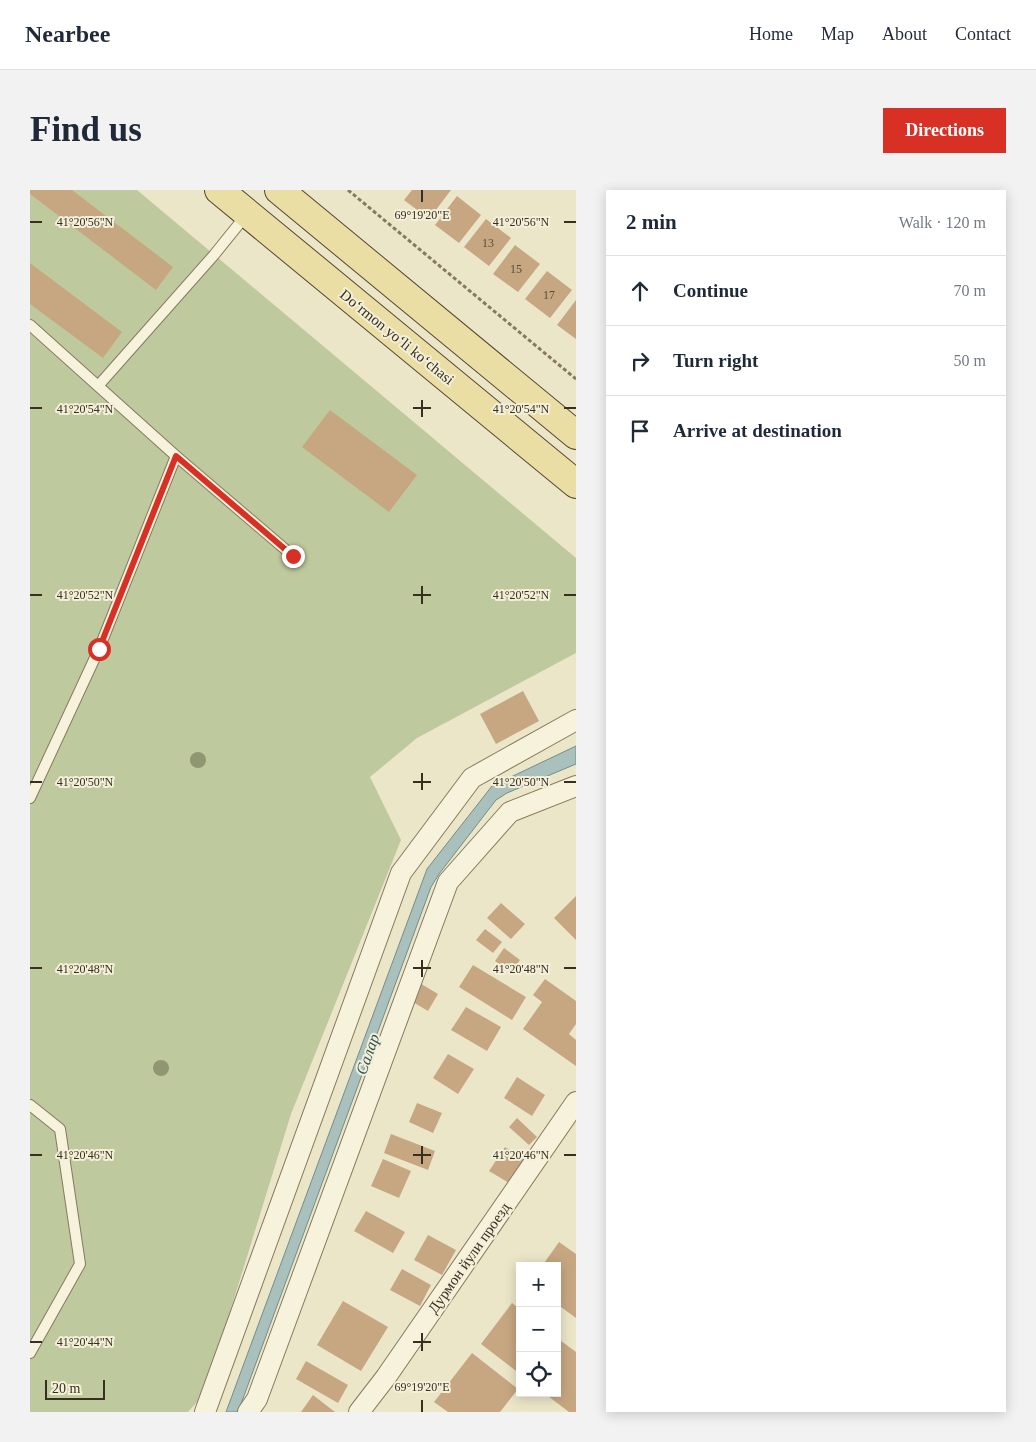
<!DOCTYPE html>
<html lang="en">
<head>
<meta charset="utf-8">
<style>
	body { margin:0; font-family:Georgia,serif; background:#f2f2f3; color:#1f2937 }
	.controls { position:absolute; right:15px; bottom:15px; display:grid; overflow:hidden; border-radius:0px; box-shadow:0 2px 12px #0003 }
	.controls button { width:45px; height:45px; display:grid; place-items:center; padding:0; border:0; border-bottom:1px solid #e0e1e3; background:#fff; color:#1f2937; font:25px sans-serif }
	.scale { position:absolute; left:15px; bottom:12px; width:60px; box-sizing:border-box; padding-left:5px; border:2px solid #382f21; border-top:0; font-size:14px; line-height:18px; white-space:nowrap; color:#382f21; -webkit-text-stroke:4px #f3efd8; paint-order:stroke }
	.stop { position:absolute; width:15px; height:15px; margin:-11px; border:4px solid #d93025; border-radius:50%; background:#fff }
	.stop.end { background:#d93025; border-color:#fff; box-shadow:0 1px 5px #0008 }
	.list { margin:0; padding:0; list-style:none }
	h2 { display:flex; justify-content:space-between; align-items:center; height:65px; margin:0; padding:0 20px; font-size:21px }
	h2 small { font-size:16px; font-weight:400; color:#747a83 }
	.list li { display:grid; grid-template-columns:32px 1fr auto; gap:15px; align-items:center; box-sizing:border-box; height:70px; padding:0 20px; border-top:1px solid #e0e1e3 }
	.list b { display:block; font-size:19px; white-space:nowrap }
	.list em { font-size:16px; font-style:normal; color:#747a83 }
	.icon { flex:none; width:28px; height:28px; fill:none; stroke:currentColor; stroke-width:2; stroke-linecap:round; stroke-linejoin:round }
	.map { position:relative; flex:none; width:546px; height:1222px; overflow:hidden; border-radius:0px }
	header { display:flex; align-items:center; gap:30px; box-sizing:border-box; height:70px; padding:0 25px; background:#fff; border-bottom:1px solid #e0e1e3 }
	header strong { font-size:24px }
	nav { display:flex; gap:28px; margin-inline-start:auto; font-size:18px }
	.intro { display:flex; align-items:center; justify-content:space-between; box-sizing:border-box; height:120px; padding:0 30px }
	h1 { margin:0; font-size:35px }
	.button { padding:12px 22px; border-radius:0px; background:#d93025; color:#fff; font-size:18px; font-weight:700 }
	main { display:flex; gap:30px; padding:0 30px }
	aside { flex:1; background:#fff; border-radius:0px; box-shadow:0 2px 12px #0003 }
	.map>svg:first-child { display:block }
	.green { fill:#bfc99e }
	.water { fill:#aac0bc; stroke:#718e8b }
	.building { fill:#c7a782 }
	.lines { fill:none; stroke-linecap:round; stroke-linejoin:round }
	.lane-casing { stroke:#87795f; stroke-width:12 }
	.street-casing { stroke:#87795f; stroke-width:22 }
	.primary-casing { stroke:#554733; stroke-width:30 }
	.path { stroke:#87795f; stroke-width:3; stroke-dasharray:4 2.5; stroke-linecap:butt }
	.lane { stroke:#f7f2dc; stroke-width:10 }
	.street { stroke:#f7f2dc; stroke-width:20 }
	.primary { stroke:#ebdea5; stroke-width:28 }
	.tree { fill:#909572 }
	.route { stroke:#d93025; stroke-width:6 }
	.ticks { fill:none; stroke:#382f21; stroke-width:2 }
	.labels { text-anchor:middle; stroke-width:4; stroke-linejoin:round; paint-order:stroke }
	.number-label { font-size:12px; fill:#5c4d39 }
	.street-label { font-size:15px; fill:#382f21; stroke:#f3efd8 }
	.water-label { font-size:16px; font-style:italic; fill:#325557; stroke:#f3efd8 }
	.ticks-label { font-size:12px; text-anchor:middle; fill:#382f21; stroke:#f3efd8; stroke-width:4; stroke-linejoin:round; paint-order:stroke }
</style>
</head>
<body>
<header>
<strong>Nearbee</strong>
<nav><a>Home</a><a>Map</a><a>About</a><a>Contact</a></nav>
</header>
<div class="intro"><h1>Find us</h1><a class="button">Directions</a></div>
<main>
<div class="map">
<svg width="546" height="1222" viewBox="0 0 546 1222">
	<rect width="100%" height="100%" fill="#ece6c9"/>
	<path class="green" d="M0 0H107L546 368V463L387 548 340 587 371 650 261 924 175 1203 158 1222H0Z"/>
	<path class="water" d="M546 556V574L477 603 466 610 409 684 401 697 208 1222H196L397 679 462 596Z"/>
	<path class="building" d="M0 0H42L143 77 126 100 0 4Z
		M382 0H421L399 29 374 10Z
		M427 6 451 25 429 53 405 35Z
		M456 29 481 48 459 76 434 57Z
		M485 55 510 74 488 102 463 84Z
		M0 73 92 142 73 168 0 114Z
		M517 81 542 100 520 128 495 109Z
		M546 110V149L527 135Z
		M300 220 387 285 359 322 272 257Z
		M493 501 509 531 466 554 450 524Z
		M546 706V750L524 728Z
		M471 713 495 734 481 749 457 728Z
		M455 739 472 752 463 763 446 750Z
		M474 758 490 770 481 782 465 771Z
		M443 775 496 807 482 830 429 797Z
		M515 789 546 811V834L539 844 546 850V876L493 839 512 812 503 805Z
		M388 792 408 804 398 821 378 809Z
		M436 817 471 837 457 861 421 840Z
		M418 864 444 879 428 904 403 888Z
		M487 887 515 905 502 926 474 908Z
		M387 913 412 923 403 943 379 932Z
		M487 928 507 947 499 955 479 937Z
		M361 944 405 961 398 980 354 963Z
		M475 957 495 969 479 993 459 981Z
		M353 969 381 981 369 1008 341 996Z
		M336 1021 375 1042 363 1063 324 1041Z
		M398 1045 426 1060 412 1085 384 1070Z
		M529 1052 546 1064V1128L527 1114V1076H512Z
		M372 1079 401 1095 390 1116 360 1100Z
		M313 1111 358 1137 331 1181 287 1155Z
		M482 1113 490 1119V1184L451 1154Z
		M527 1148 546 1162V1222H539L514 1203H527Z
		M442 1163 488 1199 470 1222H418L404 1212Z
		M276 1171 318 1195 308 1213 266 1189Z
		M283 1205 305 1222H271Z"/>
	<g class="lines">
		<g class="lane-casing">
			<path id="lane" d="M0 135 146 266 263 366
				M68 196 184 65 217 24
				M0 608 69 459 146 266
				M0 915 30 939 50 1074 0 1163"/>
		</g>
		<g class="street-casing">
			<path id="street" d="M175 1222 371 683 442 588 546 530
				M218 1222 227 1209 418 692 480 622 546 596
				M329 1222 356 1187 546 912"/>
		</g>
		<g class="primary-casing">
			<path id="primary" d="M189 0 546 294
				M249 0 546 245"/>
		</g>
		<path class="path" d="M318 0 546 189"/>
		<use href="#lane" class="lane"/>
		<use href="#street" class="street"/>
		<use href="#primary" class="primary"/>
	</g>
	<g class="tree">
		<circle cx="168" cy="570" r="8"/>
		<circle cx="131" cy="878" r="8"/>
	</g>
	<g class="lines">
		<path class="route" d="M69 459 146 266 263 366"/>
	</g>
	<path class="ticks" d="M392 0V12M0 32H12M534 32H546M392 210V227M0 218H12M383 218H401M534 218H546M392 396V414M0 405H12M383 405H401M534 405H546M392 583V600M0 592H12M383 592H401M534 592H546M392 770V787M0 778H12M383 778H401M534 778H546M392 956V974M0 965H12M383 965H401M534 965H546M392 1143V1161M0 1152H12M383 1152H401M392 1210V1222"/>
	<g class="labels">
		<g class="number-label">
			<text x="458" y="57">13</text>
			<text x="486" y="83">15</text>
			<text x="519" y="109">17</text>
		</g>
		<g class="street-label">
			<text transform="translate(367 147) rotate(39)" y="5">Do‘rmon yo‘li ko‘chasi</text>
			<text transform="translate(439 1068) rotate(-55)" y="5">Дурмон йули проезд</text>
		</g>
		<g class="water-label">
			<text transform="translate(337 864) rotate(-70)" y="6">Салар</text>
		</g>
	</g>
	<g class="ticks-label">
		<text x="392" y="29">69°19'20"E</text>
		<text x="55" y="36">41°20'56"N</text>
		<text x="491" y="36">41°20'56"N</text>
		<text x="55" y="223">41°20'54"N</text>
		<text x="491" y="223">41°20'54"N</text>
		<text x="55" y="409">41°20'52"N</text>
		<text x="491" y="409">41°20'52"N</text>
		<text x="55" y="596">41°20'50"N</text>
		<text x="491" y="596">41°20'50"N</text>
		<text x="55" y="783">41°20'48"N</text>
		<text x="491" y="783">41°20'48"N</text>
		<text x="55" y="969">41°20'46"N</text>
		<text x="491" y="969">41°20'46"N</text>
		<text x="55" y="1156">41°20'44"N</text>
		<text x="392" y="1201">69°19'20"E</text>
	</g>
</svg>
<div class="controls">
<button>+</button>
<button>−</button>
<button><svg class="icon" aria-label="locate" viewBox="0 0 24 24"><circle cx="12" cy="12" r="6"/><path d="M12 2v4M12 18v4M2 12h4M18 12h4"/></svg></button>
</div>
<div class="scale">20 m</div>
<div class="stop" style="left:69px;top:459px"></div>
<div class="stop end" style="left:263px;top:366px"></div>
</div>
<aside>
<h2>2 min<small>Walk · 120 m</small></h2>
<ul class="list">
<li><svg class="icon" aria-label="ahead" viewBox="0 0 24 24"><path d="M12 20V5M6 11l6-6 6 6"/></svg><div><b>Continue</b></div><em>70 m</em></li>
<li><svg class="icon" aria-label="right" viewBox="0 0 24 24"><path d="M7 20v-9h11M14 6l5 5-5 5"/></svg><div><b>Turn right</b></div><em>50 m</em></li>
<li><svg class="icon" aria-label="arrive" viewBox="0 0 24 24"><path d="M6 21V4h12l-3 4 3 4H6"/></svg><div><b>Arrive at destination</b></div></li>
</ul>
</aside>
</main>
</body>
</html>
